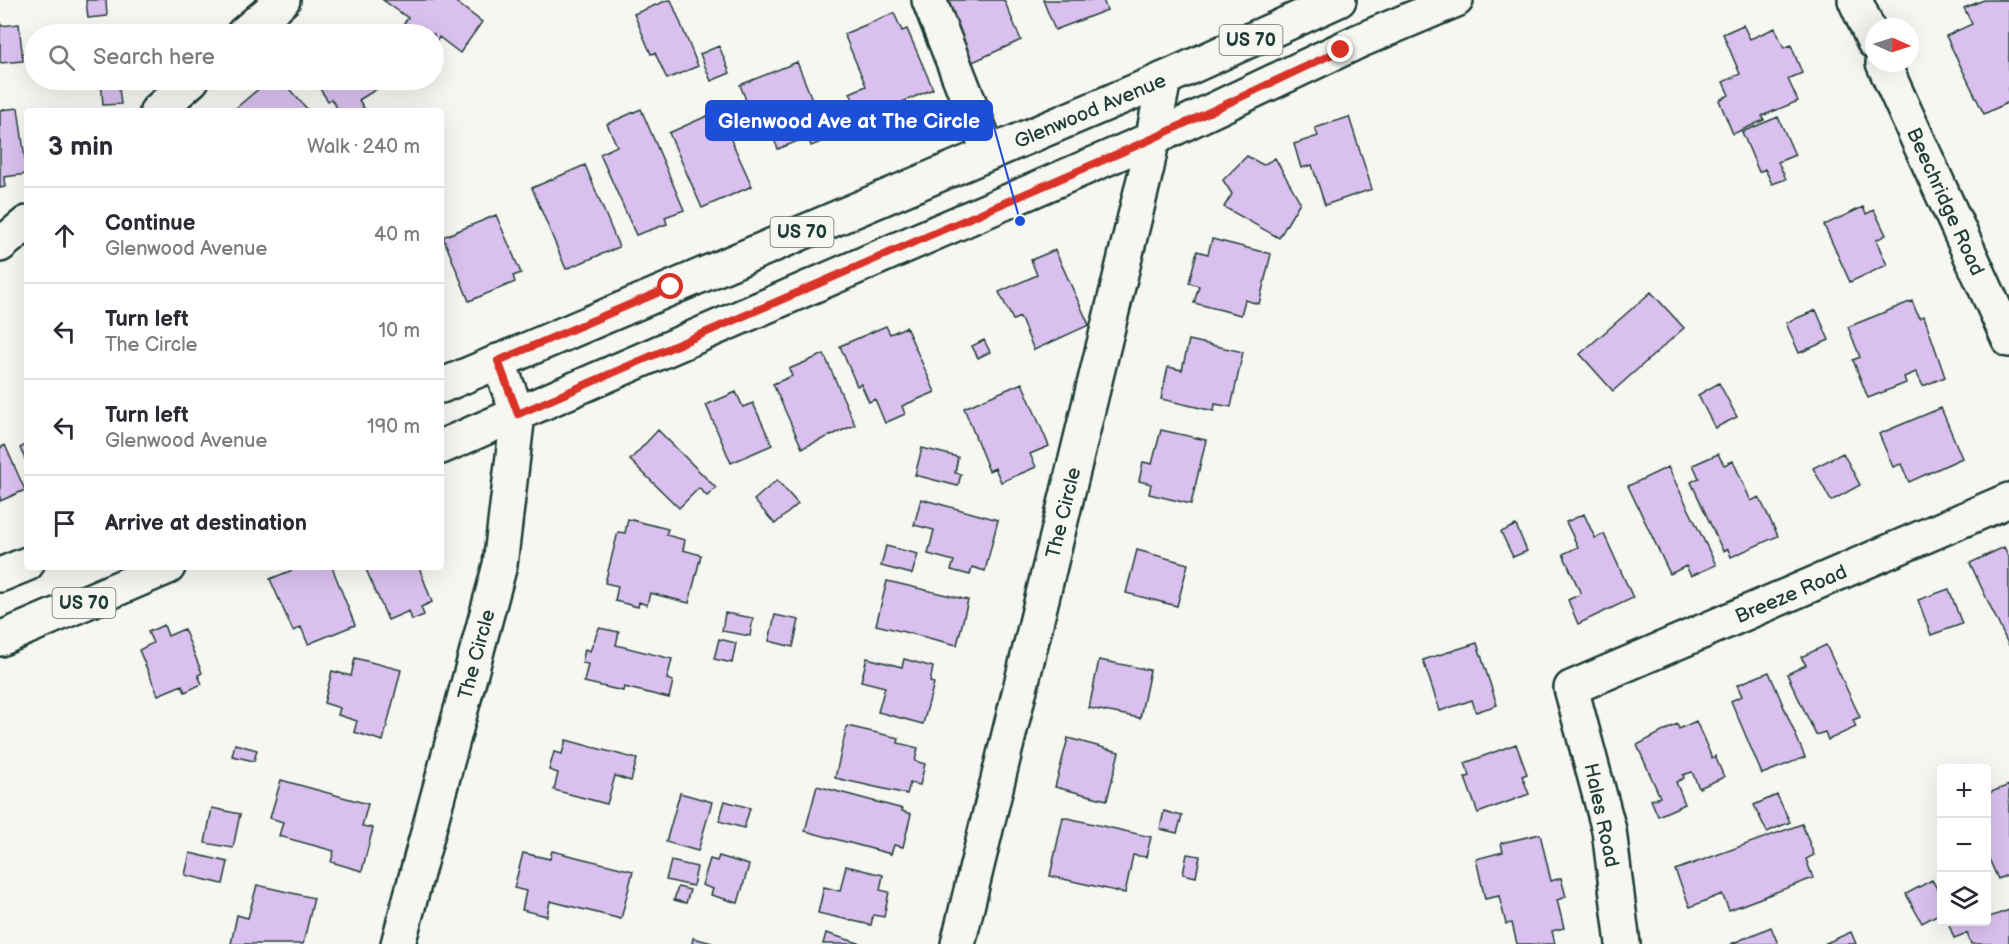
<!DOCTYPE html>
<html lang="en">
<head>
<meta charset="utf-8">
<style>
	body { margin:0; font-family:"Balsamiq Sans",sans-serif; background:#f2f2f3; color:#2b2b33 }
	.controls { position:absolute; right:18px; bottom:18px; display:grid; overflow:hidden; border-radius:6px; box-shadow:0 6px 24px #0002 }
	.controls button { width:54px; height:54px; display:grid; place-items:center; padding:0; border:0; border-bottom:2px solid #e1e1e2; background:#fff; color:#2b2b33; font:30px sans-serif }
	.compass { position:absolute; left:1865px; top:18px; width:54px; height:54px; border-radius:50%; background:#fff; box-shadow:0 6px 24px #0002; rotate:93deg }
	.stop { position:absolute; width:18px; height:18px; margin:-14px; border:4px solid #d93025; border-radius:50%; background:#fff }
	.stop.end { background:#d93025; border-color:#fff; box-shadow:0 2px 6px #0008 }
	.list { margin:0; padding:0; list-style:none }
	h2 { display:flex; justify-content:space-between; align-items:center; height:78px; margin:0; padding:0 24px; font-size:26px }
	h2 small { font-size:20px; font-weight:400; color:#7c7c81 }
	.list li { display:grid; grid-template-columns:39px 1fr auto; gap:18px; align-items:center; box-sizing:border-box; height:96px; padding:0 24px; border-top:2px solid #e1e1e2 }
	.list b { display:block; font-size:22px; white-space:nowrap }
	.list p { margin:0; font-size:20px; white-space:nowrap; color:#7c7c81 }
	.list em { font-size:20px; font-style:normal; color:#7c7c81 }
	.icon { flex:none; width:33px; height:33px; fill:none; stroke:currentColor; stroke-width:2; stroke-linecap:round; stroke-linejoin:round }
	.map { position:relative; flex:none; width:2009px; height:944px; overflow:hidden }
	.search { position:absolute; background:#fff; box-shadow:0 6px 24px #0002; left:24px; top:24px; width:420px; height:66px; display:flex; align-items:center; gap:15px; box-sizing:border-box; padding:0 21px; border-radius:33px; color:#7c7c81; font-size:22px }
	.panel { position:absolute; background:#fff; box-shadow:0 6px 24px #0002; left:24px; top:108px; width:420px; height:462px; border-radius:6px }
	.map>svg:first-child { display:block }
	.building { fill:#dac0ef; stroke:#1f3d34; stroke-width:1.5 }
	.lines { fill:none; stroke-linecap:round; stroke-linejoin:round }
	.minor-casing { stroke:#1f3d34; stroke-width:38 }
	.major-casing { stroke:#1f3d34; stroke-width:38 }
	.minor { stroke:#f6f6f2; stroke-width:33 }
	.major { stroke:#f6f6f2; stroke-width:33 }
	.route { stroke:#d93025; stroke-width:8 }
	.labels { text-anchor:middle; stroke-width:4.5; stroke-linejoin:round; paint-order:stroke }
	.shield { fill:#f6f6f2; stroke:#60746d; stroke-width:1.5 }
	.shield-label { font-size:18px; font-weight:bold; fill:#1f3d34 }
	.street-label { font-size:20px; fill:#1f3d34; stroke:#f6f6f2 }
	.leader { fill:none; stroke:#1d4ed8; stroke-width:2 }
	.callout-dot { fill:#1d4ed8; stroke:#f6f6f2; stroke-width:2 }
	.callout { fill:#1d4ed8; stroke:#1d4ed8; stroke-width:2 }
	.callout-label { font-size:21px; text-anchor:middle; font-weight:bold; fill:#fff }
</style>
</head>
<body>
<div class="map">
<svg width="2009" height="944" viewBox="0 0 2009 944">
	<rect width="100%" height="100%" fill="#f6f6f2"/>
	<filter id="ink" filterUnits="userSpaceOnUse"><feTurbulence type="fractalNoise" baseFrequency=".0167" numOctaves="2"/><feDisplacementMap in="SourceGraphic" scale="12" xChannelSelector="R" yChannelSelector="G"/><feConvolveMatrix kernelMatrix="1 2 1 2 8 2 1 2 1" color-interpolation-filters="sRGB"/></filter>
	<g filter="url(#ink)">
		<path class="building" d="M86 0H106L107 16 88 18Z
			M383 0H453L482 22 460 53 439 37 434 45V34H396L408 18Z
			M668 0H671L698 66 667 79 655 53 651 54 634 14Z
			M950 0H1004L1021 40 966 65 940 4Z
			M1043 0H1103L1107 10 1055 30Z
			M1984 0H2009V102L1984 114 1946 36 1972 24 1964 8Z
			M894 13 902 31 907 29 933 89 862 119 850 93 866 86 844 34Z
			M0 20 1 26 19 24 23 61 0 63Z
			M1743 25 1750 39 1775 28 1784 48 1791 45 1802 73 1788 79 1798 101 1762 116 1764 120 1733 134 1719 100 1729 95 1723 82 1740 74 1723 34Z
			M343 27 347 34H331Z
			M719 46 730 73 711 81 700 54Z
			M797 62 828 139 811 146 808 137 778 149 762 110 752 115 740 85Z
			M101 80H118L121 104 103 105Z
			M269 80H281L309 111H239L236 108Z
			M314 80H375L380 87 359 100 364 108 359 111H339L331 99 328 101Z
			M18 108 27 174 4 177 5 187 0 188V110Z
			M641 109 684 210 665 217 667 224 636 235 600 154 617 146 607 124Z
			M718 111 752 186 702 208 669 133Z
			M1349 117 1372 189 1325 205 1312 165 1301 168 1294 144 1318 136 1315 128Z
			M1778 117 1795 155 1778 162 1786 179 1772 184 1765 169 1759 172 1742 132Z
			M1247 156 1263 165 1275 158 1300 202 1279 238 1224 207 1232 194 1223 180Z
			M585 165 619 247 566 269 532 188Z
			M1863 207 1866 214 1874 210 1886 235 1876 240 1887 265 1850 282 1824 225Z
			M496 215 521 273 513 276 515 282 469 301 443 237Z
			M1212 239 1271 254 1259 304 1245 300 1241 315 1194 303 1199 286 1189 283 1197 251 1208 254Z
			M1055 250 1089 325 1034 350 1020 317 1013 320 999 292 1037 275 1031 260Z
			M1651 292 1684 328 1613 391 1580 354Z
			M1912 301 1919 318 1924 316 1945 377 1923 386 1916 372 1904 377 1906 383 1868 398 1853 360 1860 357 1848 327Z
			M1816 310 1829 340 1799 353 1786 323Z
			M886 326 890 334 906 327 935 392 902 406 905 414 885 423 875 399 869 402 861 384 857 386 840 346Z
			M984 340 990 352 978 358 972 346Z
			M1189 340 1243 352 1231 407 1215 404 1214 411 1161 399 1168 367 1182 370Z
			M824 354 855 425 802 448 773 384 792 376 789 369Z
			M1022 383 1049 446 1030 454 1036 467 1001 482 995 468 989 471 964 408Z
			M1719 383 1737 417 1715 428 1698 395Z
			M736 392 743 407 753 403 772 445 731 463 706 405Z
			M1941 408 1962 458 1909 482 1901 464 1893 467 1879 434Z
			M658 430 716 488 707 496 699 488 679 508 630 460Z
			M1161 430 1206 440 1191 504 1149 494 1151 484 1139 481 1143 462 1152 464Z
			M27 444V463L20 448Z
			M5 445 25 490 0 501V448Z
			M922 448 958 457 955 473 961 474 958 486 915 475Z
			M1843 453 1860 485 1831 501 1813 468Z
			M1718 454 1724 465 1733 461 1751 501 1759 497 1778 536 1731 557 1728 549 1723 551 1691 482 1699 478 1693 465Z
			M1668 467 1716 565 1691 576 1686 566 1670 574 1628 486Z
			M777 480 798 504 775 524 754 500Z
			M921 499 998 520 985 571 972 567 970 575 951 570 954 561 928 554 934 530 914 525Z
			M1584 514 1595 538 1604 534 1633 598 1578 624 1568 600 1581 594 1563 554 1578 547 1566 522Z
			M628 519 668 529 666 535 685 540 683 550 701 555 689 603 650 593 647 605 639 602 638 607 615 601 618 586 605 583 618 532 625 533Z
			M1516 525 1527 551 1513 557 1501 532Z
			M886 546 918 554 912 574 881 566Z
			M2004 547 2009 557V646L1970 563Z
			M1137 550 1188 564 1177 606 1126 593Z
			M300 567H313L314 569 332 567 355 625 308 644 301 627 293 631 270 579Z
			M365 567H419L432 602 421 607 424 615 412 620 409 611 388 620Z
			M887 581 968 600 957 645 876 625Z
			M1949 589 1962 624 1931 635 1918 600Z
			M725 613 753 618 750 636 722 631Z
			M775 615 799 620 793 647 769 641Z
			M164 625 168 636 184 629 202 673 198 675 202 684 185 692 182 685 158 695 139 650 153 643 148 632Z
			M599 628 619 632 616 645 672 659 667 679 673 681 669 698 624 687 623 691 584 682 588 664 582 663 585 649 590 651Z
			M719 639 736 643 732 663 714 659Z
			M1477 643 1497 705 1476 712 1472 700 1440 711 1423 660Z
			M1826 645 1860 717 1853 720 1856 727 1828 740 1825 732 1816 735 1787 674 1806 665 1801 657Z
			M355 658 401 670 383 741 354 732 357 721 338 715 340 708 324 703 332 671 351 676Z
			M867 658 902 667 904 659 933 667 930 682 934 683 923 724 878 712 885 687 861 681Z
			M1099 660 1150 670 1140 718 1089 708Z
			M1769 672 1805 757 1762 774 1731 701 1742 696 1737 685Z
			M1696 721 1712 758 1715 756 1724 777 1699 788 1692 772 1683 775 1684 778 1676 782 1685 804 1658 816 1651 800 1660 797 1637 745 1677 724 1679 729Z
			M847 726 899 738 898 743 918 748 915 761 925 764 920 785 910 783 907 794 835 778Z
			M1068 738 1119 752 1107 800 1055 787Z
			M566 740 637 759 631 781 615 776 607 804 554 790 558 773 549 770 554 752 562 754Z
			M235 744 257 750 254 761 232 756Z
			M1516 744 1527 774 1522 776 1529 794 1478 813 1465 778 1470 776 1465 763Z
			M281 780 368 804 362 826 373 828 362 871 331 862 334 851 279 836 283 822 270 818Z
			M2009 785V874L1998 879 1986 852V794Z
			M817 786 903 809 902 811 911 814 903 847 894 845 891 854 805 831Z
			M680 793 712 802 698 851 666 842Z
			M1777 795 1790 822 1767 832 1754 805Z
			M725 801 750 808 744 828 719 821Z
			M212 808 240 814 233 848 205 843Z
			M1164 811 1182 816 1177 833 1160 829Z
			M1063 817 1151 837 1146 857 1133 855 1125 893 1050 876Z
			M1802 824 1814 855 1806 859 1813 878 1729 910 1722 894 1690 907 1675 870Z
			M1540 834 1551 881 1561 878 1566 897 1557 900 1564 928 1552 931 1555 944H1517L1512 923 1506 924 1499 896 1485 899 1476 859 1503 852 1501 843Z
			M552 851 633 871 621 919 550 901 547 916 522 910 526 891 514 888 523 853 550 859Z
			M190 853 228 862 223 884 185 875Z
			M1187 854 1200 856 1196 877 1183 874Z
			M719 856 749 865 738 903 711 895 713 889 702 885 710 859 717 861Z
			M671 861 697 867 693 886 666 880Z
			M846 866 883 875 880 890 889 892 884 917 873 915 871 925 818 913 824 887 840 891Z
			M1932 880 1942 897V912L1922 923 1906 894Z
			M257 885 314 898 303 944H231L237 915 248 918Z
			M678 887 690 890 686 903 674 900Z
			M2009 910V944H1971L1967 933 1954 938 1948 922H1986V916L1987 918Z
			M1771 927 1778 944H1731Z
			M1851 932 1856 944H1824Z
			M826 933 862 944H823Z
			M693 938 716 944H692Z"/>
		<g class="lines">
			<g class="minor-casing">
				<g id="minor">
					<path d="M929 0 989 153"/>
					<path d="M1855 0 1874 42"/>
					<path d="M243 34 283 0"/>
					<path id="s1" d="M1883 63 2009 340"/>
					<path d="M157 111 192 80"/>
					<path d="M0 245 27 223"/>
					<path id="s2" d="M398 944 500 565 518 414 498 361"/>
					<path id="s3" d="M958 944 1147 167 1164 79"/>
					<path id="s4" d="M1623 944 1609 830 1571 688 2009 500"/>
				</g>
			</g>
			<g class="major-casing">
				<g id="major">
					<path id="s5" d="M441 386 1164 79 1339 0"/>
					<path d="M441 447 1154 138 1359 41 1456 0"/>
					<path d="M0 575 27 564"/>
					<path d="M0 639 168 567"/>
				</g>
			</g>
			<use href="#minor" class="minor"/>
			<use href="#major" class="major"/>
		</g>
	</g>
	<g class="lines" filter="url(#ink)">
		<path class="route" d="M671 287 498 361 518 414 1154 138 1341 50"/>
	</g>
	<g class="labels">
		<g class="shield">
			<rect x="1219.5" y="25" width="63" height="30" rx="4.5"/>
			<rect x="770.5" y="217" width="63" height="30" rx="4.5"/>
			<rect x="52.5" y="588" width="63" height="30" rx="4.5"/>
		</g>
		<g class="shield-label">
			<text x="1251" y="46">US 70</text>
			<text x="802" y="238">US 70</text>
			<text x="84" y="609">US 70</text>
		</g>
		<g class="street-label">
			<text dy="7" stroke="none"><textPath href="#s5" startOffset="705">Glenwood Avenue</textPath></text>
			<text dy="7" stroke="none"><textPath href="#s1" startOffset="152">Beechridge Road</textPath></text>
			<text dy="7" stroke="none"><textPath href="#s3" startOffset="444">The Circle</textPath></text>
			<text dy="7" stroke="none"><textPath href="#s4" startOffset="501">Breeze Road</textPath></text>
			<text dy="7" stroke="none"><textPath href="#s2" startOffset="300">The Circle</textPath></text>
			<text transform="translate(1602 815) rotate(78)" y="7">Hales Road</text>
		</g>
	</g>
	<path class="leader" d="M1020 221L992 120"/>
	<circle class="callout-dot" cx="1020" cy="221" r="6"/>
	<rect class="callout" x="706" y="101" width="286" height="39" rx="6"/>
	<g class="callout-label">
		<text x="849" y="128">Glenwood Ave at The Circle</text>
	</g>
</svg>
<div class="controls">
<button>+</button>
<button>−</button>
<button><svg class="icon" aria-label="layers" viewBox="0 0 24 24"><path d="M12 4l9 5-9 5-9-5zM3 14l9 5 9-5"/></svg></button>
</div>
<svg class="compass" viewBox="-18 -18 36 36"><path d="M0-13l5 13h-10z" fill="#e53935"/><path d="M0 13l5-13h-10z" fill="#7c7c81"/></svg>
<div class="stop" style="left:671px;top:287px"></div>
<div class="stop end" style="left:1341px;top:50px"></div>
<div class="search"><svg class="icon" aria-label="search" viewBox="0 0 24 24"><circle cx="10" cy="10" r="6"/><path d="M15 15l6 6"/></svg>Search here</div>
<section class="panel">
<h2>3 min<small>Walk · 240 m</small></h2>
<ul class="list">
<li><svg class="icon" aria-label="ahead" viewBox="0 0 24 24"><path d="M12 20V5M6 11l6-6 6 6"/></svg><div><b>Continue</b><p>Glenwood Avenue</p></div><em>40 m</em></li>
<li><svg class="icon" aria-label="left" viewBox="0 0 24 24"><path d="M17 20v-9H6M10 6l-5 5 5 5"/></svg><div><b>Turn left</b><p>The Circle</p></div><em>10 m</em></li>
<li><svg class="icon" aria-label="left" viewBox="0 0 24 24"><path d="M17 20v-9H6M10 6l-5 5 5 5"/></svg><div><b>Turn left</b><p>Glenwood Avenue</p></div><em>190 m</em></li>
<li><svg class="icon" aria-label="arrive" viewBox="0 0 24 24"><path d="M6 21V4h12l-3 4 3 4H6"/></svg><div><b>Arrive at destination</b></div></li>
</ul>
</section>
</div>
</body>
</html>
